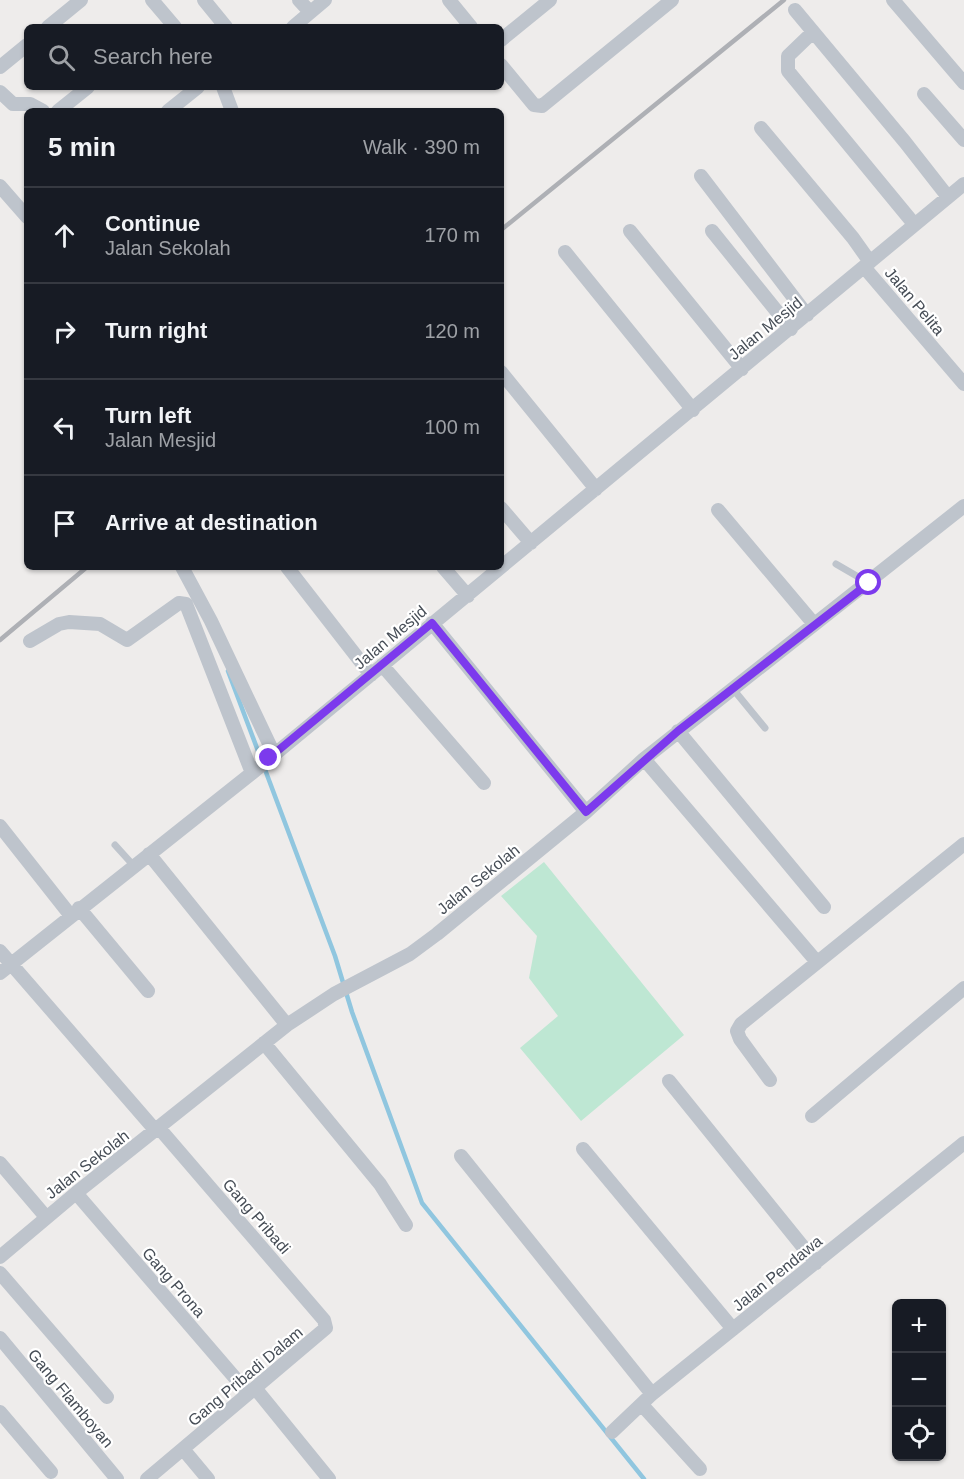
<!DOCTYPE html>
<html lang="en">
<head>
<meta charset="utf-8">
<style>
	body { margin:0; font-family:Arial,sans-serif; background:#20242c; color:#f1f3f6 }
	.controls { position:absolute; right:18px; bottom:18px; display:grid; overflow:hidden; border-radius:9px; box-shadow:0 2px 4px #0004 }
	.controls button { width:54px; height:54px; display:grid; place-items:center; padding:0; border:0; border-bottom:2px solid #363941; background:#171b24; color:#f1f3f6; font:30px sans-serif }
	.stop { position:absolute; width:18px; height:18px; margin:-14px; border:4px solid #7c3aed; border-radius:50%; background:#fff }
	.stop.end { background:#7c3aed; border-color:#fff; box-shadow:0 2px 6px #0008 }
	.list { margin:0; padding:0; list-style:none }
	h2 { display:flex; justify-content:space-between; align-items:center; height:78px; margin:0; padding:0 24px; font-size:26px }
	h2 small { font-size:20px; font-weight:400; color:#9ea1a6 }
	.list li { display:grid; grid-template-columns:39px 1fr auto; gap:18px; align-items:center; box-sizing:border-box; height:96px; padding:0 24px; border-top:2px solid #363941 }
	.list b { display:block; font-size:22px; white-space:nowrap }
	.list p { margin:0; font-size:20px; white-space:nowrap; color:#9ea1a6 }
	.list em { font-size:20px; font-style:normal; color:#9ea1a6 }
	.icon { flex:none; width:33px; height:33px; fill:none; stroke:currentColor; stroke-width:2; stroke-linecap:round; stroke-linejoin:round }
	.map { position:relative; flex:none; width:964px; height:1479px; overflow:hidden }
	.search { position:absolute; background:#171b24; box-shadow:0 2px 4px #0004; left:24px; top:24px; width:480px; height:66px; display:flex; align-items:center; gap:15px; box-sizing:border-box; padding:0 21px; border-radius:9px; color:#9ea1a6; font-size:22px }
	.panel { position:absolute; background:#171b24; box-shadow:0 2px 4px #0004; left:24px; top:108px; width:480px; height:462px; border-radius:9px }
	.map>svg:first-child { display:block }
	.green { fill:#bee7d3 }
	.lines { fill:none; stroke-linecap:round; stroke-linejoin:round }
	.stream { stroke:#90c6df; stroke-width:4.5 }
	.service { stroke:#bec4cc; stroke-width:7 }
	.minor { stroke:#bec4cc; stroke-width:14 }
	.rail { stroke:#aeb0b5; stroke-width:4.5 }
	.route { stroke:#7c3aed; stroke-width:8 }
	.labels { text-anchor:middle; stroke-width:4.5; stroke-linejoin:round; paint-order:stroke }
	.street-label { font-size:16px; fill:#464d56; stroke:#fff }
</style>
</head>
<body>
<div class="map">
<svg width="964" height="1479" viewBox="0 0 964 1479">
	<rect width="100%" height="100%" fill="#eeeceb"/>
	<path class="green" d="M544 862 684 1035 581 1121 520 1048 558 1016 529 978 537 936 501 896Z"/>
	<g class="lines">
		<path class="stream" d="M228 671 335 956 352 1012 422 1203 644 1479"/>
		<path class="service" d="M836 564 867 582
			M733 689 765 728
			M115 845 134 866"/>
		<path class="minor" d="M152 0 175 27
			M204 0 226 27
			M299 0 310 12
			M449 0 471 27
			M893 0 964 83
			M795 10 905 142 948 197
			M48 27 81 0
			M293 27 325 0
			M813 32 788 56V71L914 224
			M501 40 550 0
			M501 65 534 105 542 106 672 0
			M0 67 27 45
			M223 87 232 111
			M0 92 13 104H30L43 111
			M924 94 964 140
			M58 111 88 87
			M168 111 198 87
			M761 128 853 238 870 262
			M701 176 807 315
			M0 186 27 217
			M630 231 742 369
			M712 231 791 329
			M565 252 693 410
			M864 267 964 384
			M501 372 596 489
			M501 508 531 543
			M718 510 814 624
			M182 567 211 621 274 754
			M287 567 371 675
			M443 567 468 596
			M432 623 586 812
			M30 641 59 624 69 622 100 624 127 640 179 603 186 604 252 773
			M382 665 484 783
			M678 731 824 907
			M644 759 817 962
			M0 826 71 916
			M149 854 287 1025
			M79 908 148 991
			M0 951 156 1131
			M0 973 252 773 964 184
			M264 1043 380 1184 406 1225
			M770 1080 740 1039 737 1031 741 1024 964 844
			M669 1081 816 1263
			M812 1116 964 988
			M583 1149 733 1329
			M461 1156 652 1394
			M0 1163 46 1217
			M76 1193 248 1393
			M0 1257 76 1193 287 1025 334 994 410 954 437 934 586 812 644 759 964 506
			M0 1273 107 1397
			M0 1338 117 1479
			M255 1388 329 1479
			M642 1405 700 1469
			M0 1412 51 1472
			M612 1432 652 1394 964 1143
			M183 1449 208 1479
			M147 1479 326 1328 324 1320 159 1128"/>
		<path class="rail" d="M501 230 784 0
			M0 640 87 567"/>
	</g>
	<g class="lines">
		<path class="route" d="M269 758 432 623 586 812 678 731 869 583"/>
	</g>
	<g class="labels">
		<g class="street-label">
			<text transform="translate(915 301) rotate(50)" y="6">Jalan Pelita</text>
			<text transform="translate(765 328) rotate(-39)" y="6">Jalan Mesjid</text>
			<text transform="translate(390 637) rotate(-40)" y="6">Jalan Mesjid</text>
			<text transform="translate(478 879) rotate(-39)" y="6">Jalan Sekolah</text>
			<text transform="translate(87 1164) rotate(-38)" y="6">Jalan Sekolah</text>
			<text transform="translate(257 1216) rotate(49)" y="6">Gang Pribadi</text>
			<text transform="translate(777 1273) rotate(-39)" y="6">Jalan Pendawa</text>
			<text transform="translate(174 1282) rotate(49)" y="6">Gang Prona</text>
			<text transform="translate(245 1376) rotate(-40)" y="6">Gang Pribadi Dalam</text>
			<text transform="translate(71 1398) rotate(50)" y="6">Gang Flamboyan</text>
		</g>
	</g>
</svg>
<div class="controls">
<button>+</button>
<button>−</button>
<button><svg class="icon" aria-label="locate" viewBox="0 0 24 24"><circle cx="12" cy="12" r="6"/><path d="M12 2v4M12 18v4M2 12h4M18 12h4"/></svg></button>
</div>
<div class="stop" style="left:869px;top:583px"></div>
<div class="stop end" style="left:269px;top:758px"></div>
<div class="search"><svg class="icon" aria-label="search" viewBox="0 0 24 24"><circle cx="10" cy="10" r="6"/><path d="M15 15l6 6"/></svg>Search here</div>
<section class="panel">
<h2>5 min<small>Walk · 390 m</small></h2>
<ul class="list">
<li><svg class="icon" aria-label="ahead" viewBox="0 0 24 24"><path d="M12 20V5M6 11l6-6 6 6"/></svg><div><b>Continue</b><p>Jalan Sekolah</p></div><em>170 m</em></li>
<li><svg class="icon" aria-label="right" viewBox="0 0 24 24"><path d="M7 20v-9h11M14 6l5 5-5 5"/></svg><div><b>Turn right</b></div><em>120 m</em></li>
<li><svg class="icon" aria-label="left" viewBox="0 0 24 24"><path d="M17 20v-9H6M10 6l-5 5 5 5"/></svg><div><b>Turn left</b><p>Jalan Mesjid</p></div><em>100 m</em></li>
<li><svg class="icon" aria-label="arrive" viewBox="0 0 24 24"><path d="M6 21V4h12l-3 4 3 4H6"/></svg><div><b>Arrive at destination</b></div></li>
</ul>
</section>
</div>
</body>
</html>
